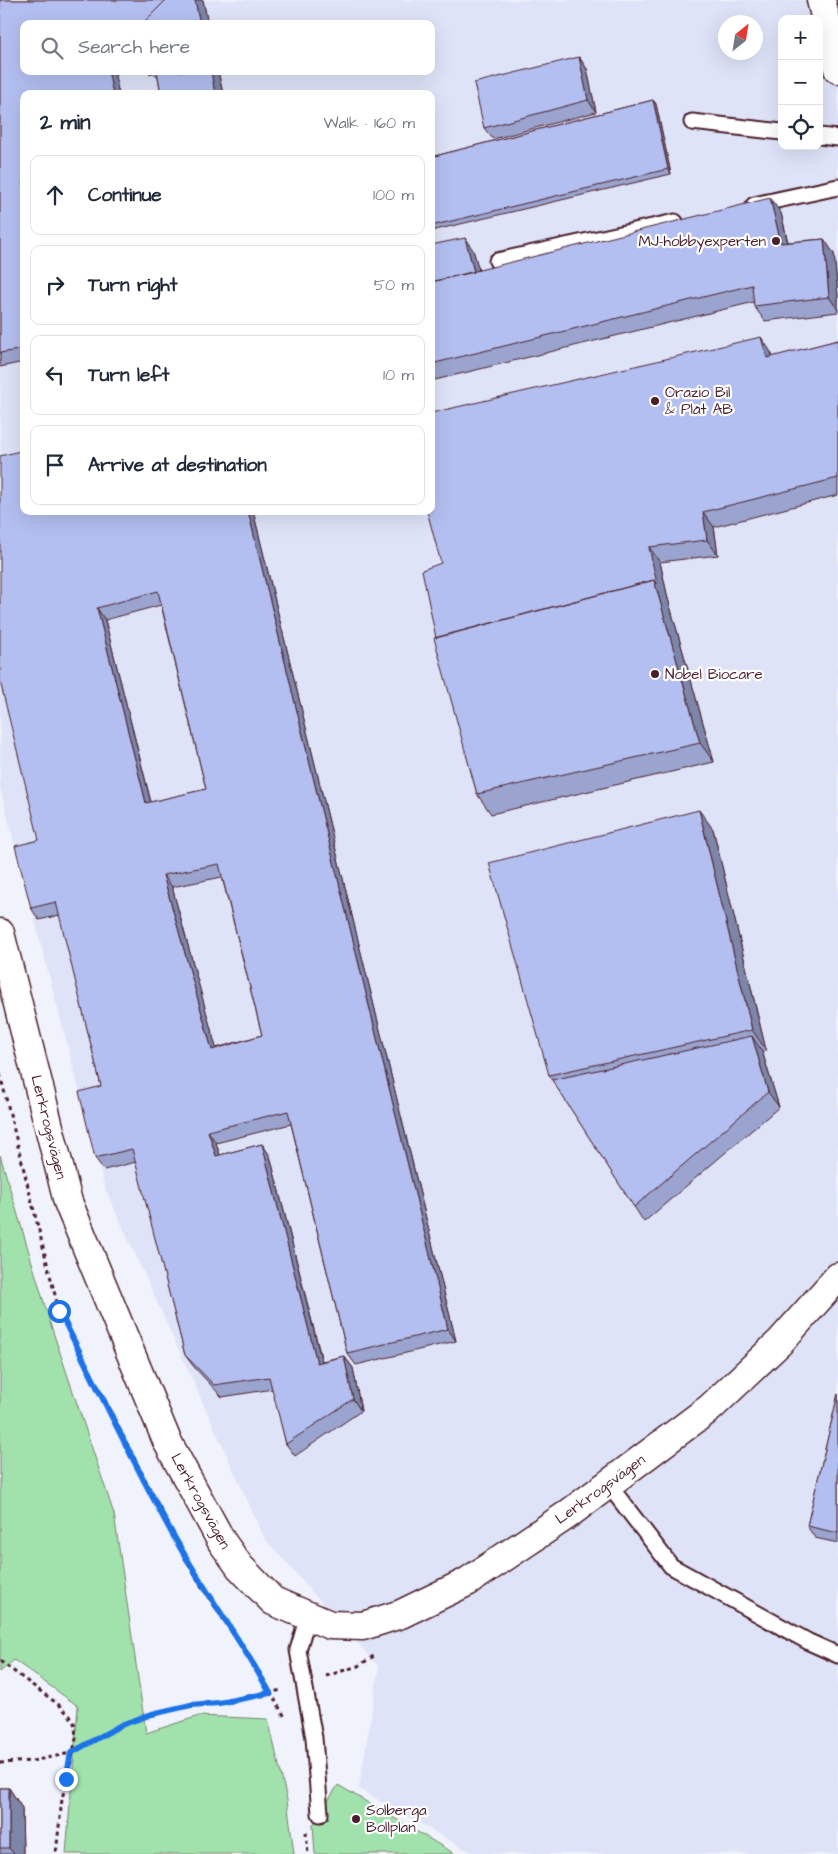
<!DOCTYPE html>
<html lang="en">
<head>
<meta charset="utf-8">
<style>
	body { margin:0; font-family:"Architects Daughter",sans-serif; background:#f2f2f3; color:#1f2937 }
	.controls { position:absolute; right:15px; top:15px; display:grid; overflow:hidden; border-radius:10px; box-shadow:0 5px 20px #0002 }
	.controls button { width:45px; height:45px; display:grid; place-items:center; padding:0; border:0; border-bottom:1px solid #e0e1e3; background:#fff; color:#1f2937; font:25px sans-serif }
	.compass { position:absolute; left:718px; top:15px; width:45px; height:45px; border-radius:50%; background:#fff; box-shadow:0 5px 20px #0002; rotate:30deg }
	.stop { position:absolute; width:15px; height:15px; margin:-11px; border:4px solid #1a73e8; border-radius:50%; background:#fff }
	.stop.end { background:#1a73e8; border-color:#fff; box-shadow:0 1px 5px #0008 }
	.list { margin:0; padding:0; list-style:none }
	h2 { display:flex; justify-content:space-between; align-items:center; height:65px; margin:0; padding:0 20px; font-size:21px }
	h2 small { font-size:16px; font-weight:400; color:#747a83 }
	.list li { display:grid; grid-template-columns:32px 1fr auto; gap:15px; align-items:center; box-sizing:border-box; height:80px; margin:0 10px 10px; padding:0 10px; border:1px solid #e0e1e3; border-radius:10px }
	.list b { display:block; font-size:19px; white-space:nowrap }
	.list em { font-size:16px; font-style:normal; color:#747a83 }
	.icon { flex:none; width:28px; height:28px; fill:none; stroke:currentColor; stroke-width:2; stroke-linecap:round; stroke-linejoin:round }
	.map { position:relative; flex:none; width:838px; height:1854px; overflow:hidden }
	.search { position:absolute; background:#fff; box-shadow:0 5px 20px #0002; left:20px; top:20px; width:415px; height:55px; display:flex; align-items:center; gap:12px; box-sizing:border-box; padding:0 18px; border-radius:10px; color:#747a83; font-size:19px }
	.panel { position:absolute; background:#fff; box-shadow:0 5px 20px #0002; left:20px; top:90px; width:415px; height:425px; border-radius:10px }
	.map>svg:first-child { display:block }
	.built { fill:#dee3f8; fill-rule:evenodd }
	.green { fill:#a1e2ac; stroke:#76806c }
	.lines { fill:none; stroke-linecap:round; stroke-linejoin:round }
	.lane-casing { stroke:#4a1f2b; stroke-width:19 }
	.street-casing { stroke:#4a1f2b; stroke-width:31 }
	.path { stroke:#4a1f2b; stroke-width:3; stroke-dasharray:4 4; stroke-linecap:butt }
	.lane { stroke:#fff; stroke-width:15 }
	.street { stroke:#fff; stroke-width:28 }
	.wall { fill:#9aa4ce; stroke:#4a1f2b; fill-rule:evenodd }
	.shaded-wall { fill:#7d86a8; stroke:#4a1f2b }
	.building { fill:#b3bff0; stroke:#4a1f2b; fill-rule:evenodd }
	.route { stroke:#1a73e8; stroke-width:6 }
	.poi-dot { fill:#4a1f2b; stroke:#fff; stroke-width:2 }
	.labels { text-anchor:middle; stroke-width:4.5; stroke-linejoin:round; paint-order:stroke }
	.poi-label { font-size:15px; fill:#4a1f2b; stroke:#fff; text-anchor:start }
	.street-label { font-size:15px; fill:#4a1f2b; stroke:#fff }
</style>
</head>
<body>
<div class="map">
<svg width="838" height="1854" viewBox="0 0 838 1854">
	<rect width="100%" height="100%" fill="#f0f2fc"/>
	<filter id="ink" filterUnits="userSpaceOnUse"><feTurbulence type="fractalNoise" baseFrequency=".02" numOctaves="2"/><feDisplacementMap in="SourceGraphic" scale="10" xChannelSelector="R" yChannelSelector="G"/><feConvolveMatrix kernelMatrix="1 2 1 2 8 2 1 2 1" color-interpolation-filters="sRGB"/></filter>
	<g filter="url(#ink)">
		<path class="built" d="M0 0H838V1854H474L359 1789 379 1667 265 1539 105 1188 0 788ZM782 19H819V146H782ZM726 22H756V52H726ZM24 24H431V71H24ZM24 94H431V511H24Z"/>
		<path class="green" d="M0 1155 50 1323 114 1514 146 1733 199 1716 268 1719 287 1800 294 1854H66L78 1706 14 1660 0 1672Z
			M338 1785 455 1854H315L313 1825Z"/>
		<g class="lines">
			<g class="lane-casing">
				<path id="lane" d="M692 122 782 132
					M819 136 838 138
					M754 205 838 187
					M497 261 675 222
					M608 1484 671 1566 809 1642 838 1655
					M308 1616 298 1650 314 1738 320 1814"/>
			</g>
			<g class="street-casing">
				<path id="street" d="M821 0 838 69
					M0 933 68 1202 167 1441 222 1542 240 1567 273 1601 330 1625 363 1626 401 1614 467 1582 567 1515 710 1408 780 1342 838 1277"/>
			</g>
			<path class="path" d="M0 1074 59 1311 172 1533 201 1585 255 1666 285 1717
				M0 1661 59 1705 70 1716 75 1725 76 1739 62 1799 56 1854
				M326 1676 358 1666 377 1654
				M0 1763 32 1761 71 1753 121 1725 152 1714 191 1705 219 1703 282 1690
				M306 1832 308 1854"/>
			<use href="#lane" class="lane"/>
			<use href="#street" class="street"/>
		</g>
		<path class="wall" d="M0 0H203L208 24H24V71H120L115 76 24 94V362L0 367Z
			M579 57 587 69 596 112 493 139 484 128Z
			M143 71H218L223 94H161L158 76Z
			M653 100 656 104 671 174 431 231V157Z
			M781 213 788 242 824 239 834 254 838 295V312L765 321 754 306V302L431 381V245L473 250 479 271Z
			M838 340V495L714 527 718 555 660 562 668 599 714 762 491 814 477 794 436 638 441 563 771 352 773 357Z
			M24 511H253L456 1341 356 1365 347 1353 291 1124 216 1143 220 1155 262 1144 270 1156 322 1361 344 1356 353 1368 361 1411 295 1456 286 1444 273 1389 222 1397 194 1367 185 1355 136 1162 104 1170 95 1158 101 1086 60 915 39 920 31 908 39 840ZM161 605 206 789 151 802 105 620ZM222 877 262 1035 216 1048 172 887Z
			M713 829 766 1050 762 1051 779 1107 644 1222 549 1075Z
			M838 1394V1543L815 1538 807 1526Z
			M0 1788H9L22 1808 23 1854H0Z"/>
		<path class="shaded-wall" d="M195 0H203L208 24H200Z
			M579 57 587 69 596 112 588 100Z
			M108 71H111L115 76 119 94H113Z
			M211 71H218L223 94H215Z
			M653 100 656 104 671 174 668 169Z
			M770 198 781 213 791 258 781 243Z
			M465 238 473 250 484 287 475 275Z
			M824 239 834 254 838 295V310L829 297Z
			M761 337 771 352 777 373 767 358Z
			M248 511H253L456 1341 448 1329Z
			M703 512 714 527 718 555 707 540Z
			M649 547 660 562 668 599 714 762 700 743 654 580Z
			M97 608 105 620 154 815 146 803Z
			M699 810 713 829 766 1050 752 1030Z
			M163 875 172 887 220 1062 212 1050Z
			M752 1036 762 1051 779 1107 768 1092Z
			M208 1131 216 1143 224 1168 216 1156Z
			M262 1144 270 1156 325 1375 317 1363Z
			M344 1356 353 1368 361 1411 353 1399Z
			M9 1788 22 1808 23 1854H14L9 1848Z"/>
		<path class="building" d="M0 0H166L142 24H24V71H108L113 94H24V349L0 353Z
			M166 0H195L200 24H142Z
			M579 57 588 100 484 128 474 83Z
			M157 71H211L215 94H161Z
			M653 100 668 169 431 226V157Z
			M770 198 781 243 824 239 829 297 754 306 752 285 431 364V282Z
			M465 238 474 272 431 282V245Z
			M761 337 767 358 838 340V478L703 512 707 540 649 547 657 584 654 580 436 638 422 570 441 563 427 511H431V413Z
			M24 450V511H248L448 1329 347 1353 288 1111 208 1131 216 1156 262 1144 317 1363 344 1356 353 1399 286 1444 269 1377 214 1385 185 1355 132 1149 95 1158 79 1092 101 1086 56 902 31 908 15 846 39 840 0 681V456ZM158 591 206 789 146 803 97 608ZM219 864 262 1035 212 1050 163 875Z
			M654 580 700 743 477 794 434 638Z
			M699 810 752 1030 549 1075 489 863Z
			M752 1036 768 1092 634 1207 552 1080Z
			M838 1394V1533L807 1526Z
			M0 1788H9V1848H0Z"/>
	</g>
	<g class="lines" filter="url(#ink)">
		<path class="route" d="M59 1311C97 1385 132 1461 173 1535 203 1589 240 1639 270 1693L219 1703 191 1705 152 1714 121 1725 71 1753 66 1779"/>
	</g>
	<g class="poi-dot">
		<circle cx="776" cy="241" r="5"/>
		<circle cx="655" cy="401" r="5"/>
		<circle cx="655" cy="674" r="5"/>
		<circle cx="356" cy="1819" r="5"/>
	</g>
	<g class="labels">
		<g class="poi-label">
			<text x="766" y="246" text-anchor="end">MJ-hobbyexperten</text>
			<text x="665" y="397">Orazio Bil<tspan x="665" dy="17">&amp; Plåt AB</tspan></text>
			<text x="665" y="679">Nobel Biocare</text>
			<text x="366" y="1815">Solberga<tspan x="366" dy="17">Bollplan</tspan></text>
		</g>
		<g class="street-label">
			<text transform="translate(49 1127) rotate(76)" y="5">Lerkrogsvägen</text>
			<text transform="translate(600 1489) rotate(-36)" y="5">Lerkrogsvägen</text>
			<text transform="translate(201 1501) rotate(61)" y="5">Lerkrogsvägen</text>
		</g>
	</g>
</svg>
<div class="controls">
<button>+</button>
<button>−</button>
<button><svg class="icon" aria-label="locate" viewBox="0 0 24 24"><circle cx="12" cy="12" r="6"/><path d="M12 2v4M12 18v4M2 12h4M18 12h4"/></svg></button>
</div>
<svg class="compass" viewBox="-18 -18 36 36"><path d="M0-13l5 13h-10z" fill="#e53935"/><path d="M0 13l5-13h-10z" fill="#747a83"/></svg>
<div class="stop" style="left:59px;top:1311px"></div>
<div class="stop end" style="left:66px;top:1779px"></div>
<div class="search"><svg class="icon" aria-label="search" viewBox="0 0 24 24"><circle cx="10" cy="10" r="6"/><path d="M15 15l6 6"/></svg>Search here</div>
<section class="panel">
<h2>2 min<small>Walk · 160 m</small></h2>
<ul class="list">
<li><svg class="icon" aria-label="ahead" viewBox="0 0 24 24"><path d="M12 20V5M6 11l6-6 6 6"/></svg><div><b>Continue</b></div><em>100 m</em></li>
<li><svg class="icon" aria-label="right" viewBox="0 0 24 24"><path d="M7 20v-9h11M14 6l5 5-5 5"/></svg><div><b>Turn right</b></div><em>50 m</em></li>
<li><svg class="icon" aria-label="left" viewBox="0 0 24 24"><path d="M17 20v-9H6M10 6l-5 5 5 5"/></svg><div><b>Turn left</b></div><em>10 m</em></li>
<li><svg class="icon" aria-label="arrive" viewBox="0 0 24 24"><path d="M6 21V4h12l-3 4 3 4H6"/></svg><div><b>Arrive at destination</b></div></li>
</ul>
</section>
</div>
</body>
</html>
